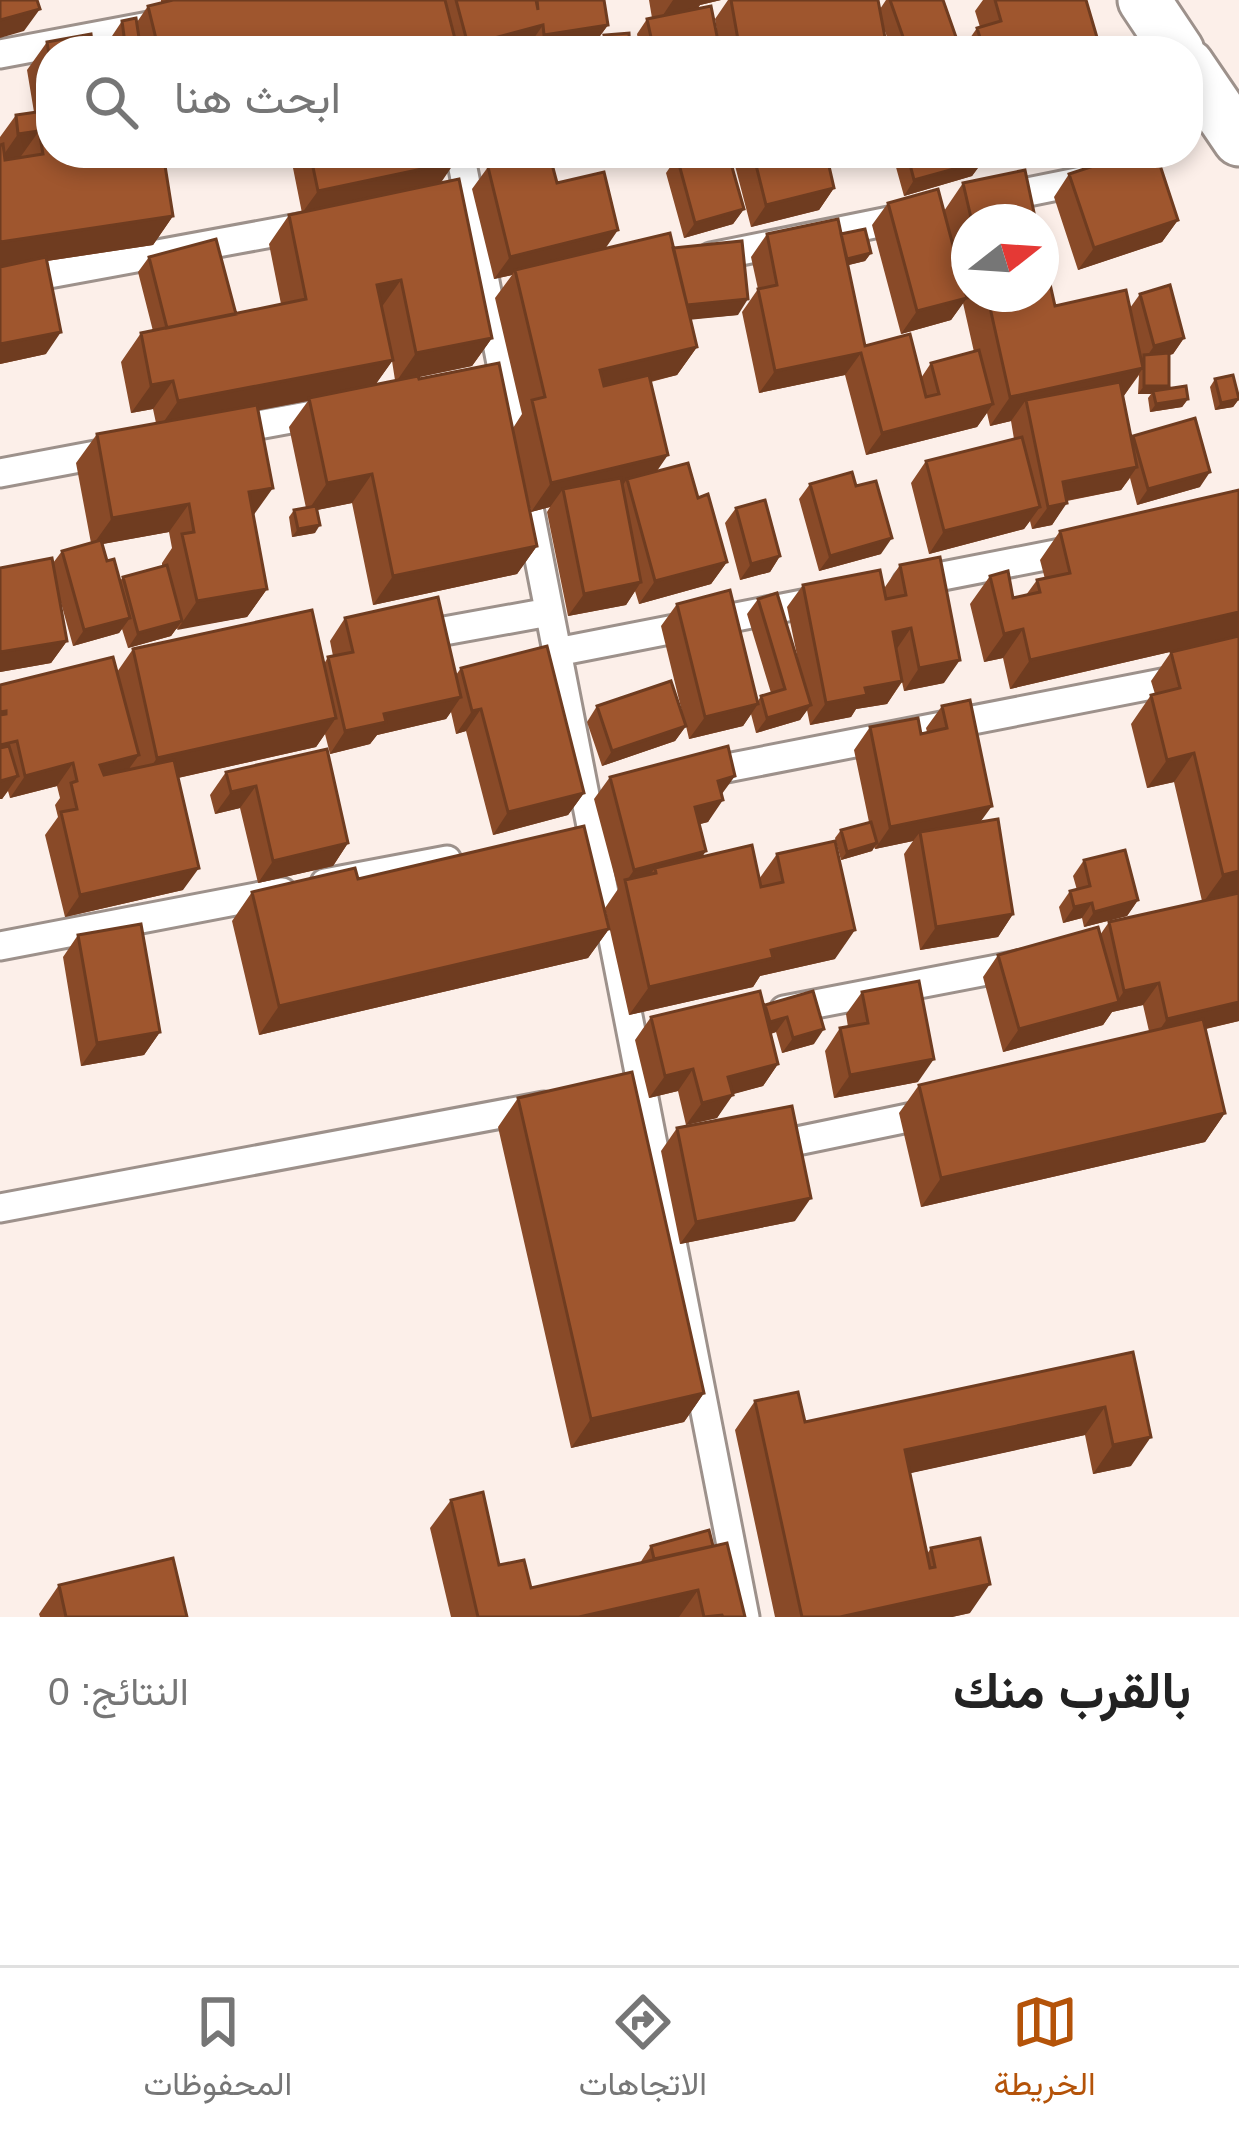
<!DOCTYPE html>
<html lang="ar">
<head>
<meta charset="utf-8">
<style>
	body { margin:0; font-family:Helvetica,Vazirmatn,sans-serif; background:#f2f2f2; color:#222; direction:rtl }
	.compass { position:absolute; left:951px; top:204px; width:108px; height:108px; border-radius:50%; background:#fff; box-shadow:0 6px 18px #0003; rotate:73deg }
	.list { margin:0; padding:0; list-style:none }
	h2 { display:flex; justify-content:space-between; align-items:center; height:156px; margin:0; padding:0 48px; font-size:51px }
	h2 small { font-size:39px; font-weight:400; color:#767676 }
	.icon { flex:none; width:66px; height:66px; fill:none; stroke:currentColor; stroke-width:2; stroke-linecap:round; stroke-linejoin:round }
	.map { position:relative; flex:none; width:1239px; height:1617px; overflow:hidden; direction:ltr }
	.search { position:absolute; background:#fff; box-shadow:0 6px 18px #0003; left:36px; right:36px; top:36px; height:132px; display:flex; align-items:center; gap:30px; box-sizing:border-box; padding:0 42px; border-radius:48px; color:#767676; font-size:45px }
	.sheet { height:348px; background:#fff }
	nav { display:flex; justify-content:space-around; align-items:center; box-sizing:border-box; height:168px; border-top:3px solid #e0e0e0; background:#fff; font-size:33px; color:#767676 }
	nav a { display:grid; justify-items:center; gap:6px }
	nav .on { color:#b45309 }
	.map>svg:first-child { display:block }
	.lines { fill:none; stroke-linecap:round; stroke-linejoin:round }
	.minor-casing { stroke:#9d918b; stroke-width:33 }
	.motorway-casing { stroke:#9d918b; stroke-width:57 }
	.minor { stroke:#fff; stroke-width:27 }
	.motorway { stroke:#fff; stroke-width:51 }
	.wall { fill:#894a28; fill-rule:evenodd }
	.shaded-wall { fill:#6f3c20 }
	.building { fill:#9f562e; stroke:#6f3c20; stroke-width:3 }
</style>
</head>
<body>
<div class="map">
<svg width="1239" height="1617" viewBox="0 0 1239 1617">
	<rect width="100%" height="100%" fill="#fcefe9"/>
	<g class="lines">
		<g class="minor-casing">
			<path id="minor" d="M0 54 149 26
				M460 153 745 1617
				M993 199 1097 178
				M711 257 909 217
				M0 283 315 225
				M225 431 329 412
				M0 473 117 451
				M907 583 1076 550
				M411 637 549 612
				M557 652 823 600
				M701 773 1239 668
				M325 883 447 860
				M0 946 282 892
				M784 1010 1023 964
				M763 1148 937 1112
				M0 1208 544 1106"/>
		</g>
		<g class="motorway-casing">
			<path id="motorway" d="M1144 0 1178 51
				M1188 65 1239 140"/>
		</g>
		<use href="#minor" class="minor"/>
		<use href="#motorway" class="motorway"/>
	</g>
	<path class="wall" d="M161 0H604L608 25 597 40 534 50 532 41 493 51H454L452 43 446 51H102L122 21 137 22 148 6 161 3Z
		M649 0H721L700 5 697 8 720 51H640L637 34 647 19 652 18Z
		M728 0H878L880 9 886 0H943L946 51H892L882 23 886 43 880 51H720L715 19Z
		M983 0H1086L1101 51H961L977 28 980 27 975 11Z
		M47 42 51 51V153L173 216 153 245 47 261 46 354 0 364V137L16 115 34 112 27 70Z
		M290 153H453L440 183 492 338 472 366 418 377 513 428 522 414 495 298 512 275 494 279 472 189 488 167 557 183 605 248H673L738 315 691 319 697 347 677 375 651 382 657 471 698 498 727 562 711 584 639 604 635 591 626 605 568 616 547 512 550 507 531 512 521 469 537 546 517 574 373 605 352 503 317 510 315 533 292 537 289 517 294 510 306 508 289 427 308 401 258 410 254 516 267 589 247 617 176 629 171 636 128 648 122 629 119 633 73 646 58 592 67 641 51 663 0 672V568L53 563 62 551 91 543 76 463 97 434 156 423 153 409 131 413 121 362 141 333 153 331 138 272 149 257 236 314 281 304 269 244 289 215 302 213ZM392 361 395 380 375 385ZM169 532 172 548 162 563V567L123 577 120 581 107 561 102 544Z
		M737 153H826L834 188 819 210 751 227 733 158Z
		M892 153H980L983 161 972 176 904 196Z
		M1038 153H1085L1042 166Z
		M677 157 744 209 733 224 684 238 666 173Z
		M1069 174 1178 220 1162 242 1078 270 1054 197Z
		M963 183 1036 222H969V294H1041L1055 306 1130 308 1140 294 1184 338 1173 354 1169 355V386L1167 388 1188 399 1182 407 1150 412 1148 398 1151 394H1138L1139 375 1123 397 1131 438 1133 436 1200 487 1137 505 1130 478 1121 490 1067 501 1052 525 1032 529 1030 521 1024 529 929 554 911 483 926 461 1014 439 1011 421 990 426 987 413 977 427 866 455 845 375 759 393 742 312 758 289 751 257 767 234H841L871 253 865 261 848 265 865 346 921 378 931 363 974 352 963 303 951 320 901 334 872 225 888 203 944 211Z
		M1215 379 1239 399 1233 407 1215 410 1210 387Z
		M810 484 856 486 881 554 819 571 799 499Z
		M736 508 780 556 770 572 740 580 725 523Z
		M1060 531 1239 636 1010 689 1003 658 984 662 970 604 990 576 1013 598 1026 595 1037 580 1045 579 1040 560Z
		M900 565 944 683 904 691 902 682 887 704 856 709 851 717 810 725 807 710 800 720 756 733 751 714 743 726 689 739 686 726 675 741 602 766 587 722 597 706 684 720 661 626 677 604 758 701 761 696 771 693 747 614 758 599 798 660 787 607 803 585 885 587Z
		M345 618 456 675 461 668 584 793 568 815 493 835 466 731 456 734 451 712 446 719 377 735 370 744 330 754 325 734 316 747 178 778 183 890 65 917 45 835 58 817 55 805 60 798 57 786 10 798 8 791 2 799 0 685 117 672 133 649 324 664 328 657 333 656 330 641Z
		M1239 636V1021L1206 1029 1225 1113 1205 1142 921 1207 899 1113 919 1085 1149 1031 1143 1005 1112 1012 1103 1025 1003 1052 983 977 998 955 1100 935 1109 922 1202 901 1174 782 1147 788 1131 724 1151 695 1155 694 1151 681 1171 652Z
		M942 706 1013 914 998 937 920 950 904 854 913 841 875 849 874 847 872 851 841 860 835 838 841 830 869 822 854 750 870 727 921 734 927 732 926 728Z
		M327 749 348 843 333 866 258 883 240 808 215 814 210 795 226 772Z
		M610 777 722 795 708 822 699 824 703 857 759 879 777 854 835 959 760 976 753 987 629 1015 605 908 618 889 594 799Z
		M1084 860 1138 900 1127 916 1084 927 1082 918 1063 923 1059 907 1070 891 1077 890 1073 876Z
		M358 879 609 929 588 958 259 1035 232 921 252 892Z
		M78 935 160 1032 144 1055 81 1066 63 957Z
		M813 991 814 1044 782 1053 776 1032 771 1034 778 1064 763 1086 732 1094 717 1118 686 1125 678 1091 649 1098 635 1040 651 1017 764 1007Z
		M862 992 918 1082 834 1098 825 1051 840 1028 848 1027 846 1014Z
		M518 1098 704 1393 684 1422 571 1448 498 1127Z
		M677 1128 795 1221 680 1244 661 1151Z
		M1133 1352 1131 1466 1093 1474 1085 1435 910 1473 927 1554 931 1548 970 1613 952 1617H775L735 1430 755 1401 805 1422Z
		M451 1500 499 1565 531 1588 640 1563 651 1546H713L745 1617H451L430 1528Z
		M59 1585 187 1617H40L39 1614Z"/>
	<path class="shaded-wall" d="M673 0H721L700 5 690 19 655 27Z
		M40 9 24 31 0 38V20Z
		M543 25 532 41 493 51H464L468 45Z
		M608 25 597 40 534 50 544 35Z
		M956 37 946 51H918Z
		M455 39 446 51H410Z
		M886 43 880 51H841Z
		M39 131 19 159 0 160 18 134Z
		M1051 153H1085L1042 166Z
		M983 161 972 176 904 196 914 180Z
		M455 162 440 184 302 213 318 191Z
		M834 188 819 210 751 227 766 205Z
		M744 209 733 224 684 238 695 223Z
		M173 216 153 245 0 268V242Z
		M1178 220 1162 242 1078 270 1094 248Z
		M618 230 603 252 515 270 512 275 494 279 510 257Z
		M871 253 865 261 841 267 846 259Z
		M401 280 381 308 377 285Z
		M967 298 951 320 901 334 917 311Z
		M748 299 738 315 668 322 679 306Z
		M61 332 46 354 0 364V344Z
		M492 338 472 366 396 382 416 353Z
		M1184 338 1173 354 1143 362 1154 346Z
		M697 347 677 375 580 398 600 370Z
		M861 353 845 375 759 393 775 371Z
		M393 360 373 388 158 430 178 401Z
		M1143 368 1123 397 1026 400 1011 421 990 426 1010 397Z
		M173 381 153 409 131 413 151 385Z
		M1144 386H1169L1164 394 1153 391 1151 394H1138Z
		M1188 399 1182 407 1150 412 1156 404Z
		M1239 399 1233 407 1215 410 1221 403Z
		M993 404 977 427 866 455 882 433Z
		M668 455 648 484 627 479 619 491 563 489 550 507 531 512 551 483Z
		M1137 467 1121 490 1048 504 1063 482Z
		M1210 472 1200 487 1137 505 1148 489Z
		M372 474 352 503 307 512 327 483Z
		M273 488 253 516 249 492Z
		M1067 503 1052 525 1032 529 1048 507Z
		M189 504 169 532 92 546 112 518Z
		M1040 507 1024 529 929 554 944 531Z
		M320 525 315 533 292 537 298 529Z
		M892 538 881 554 819 571 830 556Z
		M537 546 517 574 373 605 393 576Z
		M780 556 770 572 740 580 751 564Z
		M727 562 711 584 639 604 655 581Z
		M641 582 626 605 568 616 584 594Z
		M267 589 247 617 177 630 197 601Z
		M1239 612V636L1010 689 1030 660Z
		M130 618 119 633 73 646 84 630Z
		M182 621 171 636 128 648 138 633Z
		M911 628 896 650 893 632Z
		M1023 629 1003 658 984 662 1004 634Z
		M67 641 51 663 0 672V652Z
		M960 660 944 683 904 691 919 668Z
		M902 681 887 704 856 709 851 717 810 725 826 703 865 688Z
		M461 697 446 719 377 735 370 744 330 754 345 731 384 714Z
		M758 704 743 726 689 739 705 717Z
		M811 705 800 720 756 733 767 718Z
		M481 709 466 731 456 734 472 711Z
		M336 718 316 747 137 787 157 758Z
		M686 726 675 741 602 766 612 751Z
		M1194 753 1174 782 1147 788 1167 760Z
		M139 755 123 777 85 787 100 765Z
		M73 763 57 786 10 798 25 776Z
		M18 776 2 799H0V781Z
		M735 776 719 798 718 781Z
		M256 786 240 808 215 814 231 792Z
		M584 793 568 815 493 835 508 812Z
		M723 800 708 822 679 830 695 807Z
		M992 806 976 828 920 832 913 841 875 849 890 827Z
		M348 843 333 866 258 883 273 861Z
		M877 843 872 851 841 860 847 852Z
		M706 851 691 874 655 868 642 886 625 883 634 870Z
		M199 868 183 890 65 917 80 895Z
		M1239 871V895L1202 904 1223 875Z
		M1138 900 1127 916 1084 927 1094 912Z
		M1092 903 1082 918 1063 923 1074 907Z
		M1013 914 998 937 920 950 936 927Z
		M609 929 588 958 259 1035 279 1006Z
		M855 930 835 959 760 976 753 987 629 1015 649 987 771 950Z
		M1159 983 1143 1005 1112 1012 1103 1025 1003 1052 1019 1029 1116 1003 1124 991Z
		M1239 1002V1021L1152 1041 1167 1019Z
		M787 1017 776 1032 759 1037 770 1022Z
		M824 1029 814 1044 782 1053 793 1038Z
		M160 1032 144 1055 81 1066 97 1043Z
		M934 1059 918 1082 834 1098 850 1075Z
		M778 1064 763 1086 712 1100 728 1077Z
		M693 1069 678 1091 649 1098 665 1076Z
		M733 1095 717 1118 686 1125 702 1103Z
		M1225 1113 1205 1142 921 1207 941 1178Z
		M811 1198 795 1221 680 1244 696 1222Z
		M704 1393 684 1422 571 1448 591 1419Z
		M1105 1407 1085 1435 884 1479 905 1450Z
		M1151 1437 1131 1466 1093 1474 1113 1445Z
		M990 1584 970 1613 952 1617H840Z
		M698 1590 679 1617H579Z"/>
	<path class="building" d="M0 0H37L40 9 0 20Z
		M173 0H445L455 39 410 51H159L148 6Z
		M456 0H536L538 10 537 0H604L608 25 544 35 543 25 468 45Z
		M731 0H878L886 43 841 51H740Z
		M890 0H943L956 37 918 51H908Z
		M995 0H1086L1101 51H984L977 28 1001 21Z
		M711 6 720 51H654L647 19Z
		M136 18 141 51H126L122 21Z
		M629 33 630 51H608L604 35Z
		M91 34 93 51H51V67L47 42Z
		M605 39 608 51H579L577 47Z
		M51 110V153H163L173 216 0 242V145L3 144 5 160 43 154 39 131 18 134 16 115Z
		M310 153H453L455 162 318 191Z
		M544 153H549L557 183 604 172 618 230 510 257 488 167Z
		M692 153H728L744 209 695 223 677 157Z
		M753 153H826L834 188 766 205Z
		M907 153H980L983 161 914 180Z
		M1133 153H1156L1178 220 1094 248 1069 174Z
		M1025 170 1036 222H972L963 183Z
		M459 179 492 338 416 353 401 280 377 285 393 360 178 401 173 381 151 385 141 333 306 299 289 215Z
		M938 189 967 298 917 311 888 203Z
		M838 219 865 346 910 334 926 397 939 394 931 363 979 350 993 404 882 433 861 353 775 371 758 289 777 285 767 234Z
		M865 229 871 253 847 259 841 234Z
		M670 233 697 347 600 370 604 386 649 375 668 455 551 483 532 400 545 397 515 270Z
		M216 239 236 314 167 328 149 257Z
		M742 241 748 299 687 305 673 248Z
		M1041 244 1055 306 1126 290 1143 368 1010 397 987 294H1041Z
		M46 257 61 332 0 344V267Z
		M1170 285 1184 338 1154 346 1140 294Z
		M1169 353V386H1144V355Z
		M499 363 537 546 393 576 372 474 327 483 309 398 418 376 419 379Z
		M1233 375 1239 399 1221 403 1215 379Z
		M1120 382 1137 467 1063 482 1067 503 1048 507 1026 400Z
		M1186 386 1188 399 1156 404 1153 391Z
		M257 405 273 488 249 492 267 589 197 601 182 534 194 532 189 504 112 518 97 434Z
		M1195 418 1210 472 1148 489 1133 436Z
		M1022 437 1040 507 944 531 926 461Z
		M688 463 698 498 708 494 727 562 655 581 627 479Z
		M852 472 856 486 876 481 892 538 830 556 810 484Z
		M621 478 641 582 584 594 563 489Z
		M1239 490V612L1030 660 1023 629 1004 634 990 576 1008 571 1013 598 1040 592 1037 580 1070 573 1060 531Z
		M765 500 780 556 751 564 736 508Z
		M316 506 320 525 298 529 294 510Z
		M101 540 107 561 114 559 130 618 84 630 62 551Z
		M940 557 960 660 919 668 911 628 893 632 902 681 865 688 867 695 826 703 803 585 880 570 886 599 906 595 900 565Z
		M52 558 67 641 0 652V568Z
		M167 565 182 621 138 633 123 577Z
		M730 590 758 704 705 717 677 604Z
		M777 593 811 705 767 718 761 696 785 689 758 599Z
		M438 597 461 697 384 714 386 722 345 731 328 657 353 652 345 618Z
		M312 610 336 718 157 758 133 649Z
		M1239 636V871L1223 875 1194 753 1167 760 1151 695 1180 688 1171 652Z
		M547 646 584 793 508 812 481 709 472 711 461 668Z
		M113 657 139 755 100 765 104 775 174 760 199 868 80 895 61 812 77 809 71 783 77 781 73 763 25 776 17 741 0 745V715L6 714V711L0 712V685Z
		M671 681 686 726 612 751 597 706Z
		M970 700 992 806 890 827 870 727 918 718 921 734 947 728 942 706Z
		M9 746 18 776 0 781V748Z
		M728 746 735 776 718 781 723 800 695 807 706 851 634 870 610 777Z
		M327 749 348 843 273 861 256 786 231 792 226 772Z
		M998 819 1013 914 936 927 920 832Z
		M871 822 877 843 847 852 841 830Z
		M584 826 609 929 279 1006 252 892 355 868 358 879Z
		M835 841 855 930 771 950 773 958 649 987 625 880 656 873 655 868 752 845 761 887 783 882 777 854Z
		M1125 850 1138 900 1094 912 1092 903 1074 907 1070 891 1090 886 1084 860Z
		M1239 893V1002L1167 1019 1159 983 1124 991 1109 922Z
		M141 924 160 1032 97 1043 78 935Z
		M1098 927 1119 1002 1019 1029 998 955Z
		M919 981 934 1059 850 1075 840 1028 868 1023 862 992Z
		M760 991 778 1064 728 1077 733 1095 702 1103 693 1069 665 1076 651 1017Z
		M813 991 824 1029 793 1038 787 1017 770 1022 765 1005Z
		M1203 1019 1225 1113 941 1178 919 1085Z
		M632 1072 704 1393 591 1419 518 1098Z
		M792 1106 811 1198 696 1222 677 1128Z
		M1133 1352 1151 1437 1113 1445 1105 1407 905 1450 930 1568 935 1567 931 1548 980 1538 990 1584 840 1617H802L755 1401 798 1392 805 1422Z
		M483 1492 499 1565 524 1560 531 1588 727 1543 745 1617H723L722 1615 704 1617 698 1590 579 1617H478L451 1500Z
		M709 1530 713 1546 654 1559 651 1546Z
		M173 1558 187 1617H66L59 1585Z"/>
</svg>
<svg class="compass" viewBox="-18 -18 36 36"><path d="M0-13l5 13h-10z" fill="#e53935"/><path d="M0 13l5-13h-10z" fill="#767676"/></svg>
<div class="search"><svg class="icon" aria-label="search" viewBox="0 0 24 24"><circle cx="10" cy="10" r="6"/><path d="M15 15l6 6"/></svg>ابحث هنا</div>
</div>
<section class="sheet">
<h2>بالقرب منك<small>النتائج: 0</small></h2>
<ul class="list">
</ul>
</section>
<nav>
<a class="on"><svg class="icon" aria-label="map" viewBox="0 0 24 24"><path d="M3 6l6-2 6 2 6-2v14l-6 2-6-2-6 2zM9 4v14M15 6v14"/></svg>الخريطة</a>
<a><svg class="icon" aria-label="directions" viewBox="0 0 24 24"><path d="M12 3l9 9-9 9-9-9zM9 14v-3h6M13 9l2 2-2 2"/></svg>الاتجاهات</a>
<a><svg class="icon" aria-label="saved" viewBox="0 0 24 24"><path d="M7 4h10v16l-5-4-5 4z"/></svg>المحفوظات</a>
</nav>
</body>
</html>
